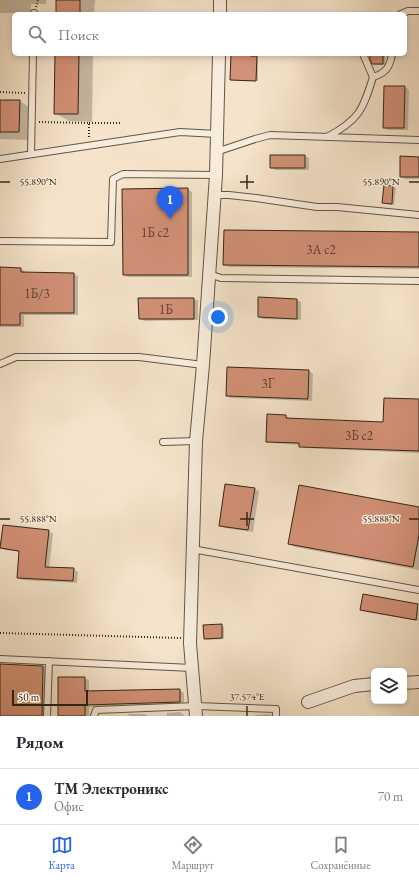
<!DOCTYPE html>
<html lang="ru">
<head>
<meta charset="utf-8">
<style>
	body { margin:0; font-family:"EB Garamond",serif; background:#f2f2f3; color:#2b2b33 }
	.controls { position:absolute; right:12px; bottom:12px; display:grid; overflow:hidden; border-radius:6px; box-shadow:0 2px 6px #0003 }
	.controls button { width:36px; height:36px; display:grid; place-items:center; padding:0; border:0; border-bottom:1px solid #e1e1e2; background:#fff; color:#2b2b33; font:20px sans-serif }
	.scale { position:absolute; left:12px; bottom:10px; width:76px; box-sizing:border-box; padding-left:4px; border:2px solid #342613; border-top:0; font-size:11px; line-height:14px; white-space:nowrap; color:#342613; -webkit-text-stroke:3px #f8eddd; paint-order:stroke }
	.you { position:absolute; left:218px; top:317px; width:14px; height:14px; margin:-10px; border:3px solid #fff; border-radius:50%; background:#1a73e8; box-shadow:0 0 0 6px #1a73e833 }
	.badge { display:grid; place-items:center; width:26px; height:26px; border-radius:50%; background:#2563eb; color:#fff; font-size:13px; font-weight:700 }
	.pin { position:absolute; translate:-50% -33px; filter:drop-shadow(0 1px 2px #0008) }
	.pin::after { content:''; position:absolute; top:21px; width:14px; height:12px; background:inherit; clip-path:polygon(0 0,100% 0,50% 100%) }
	.list { margin:0; padding:0; list-style:none }
	h2 { display:flex; justify-content:space-between; align-items:center; height:52px; margin:0; padding:0 16px; font-size:17px }
	h2 small { font-size:13px; font-weight:400; color:#7c7c81 }
	.list li { display:grid; grid-template-columns:26px 1fr auto; gap:12px; align-items:center; box-sizing:border-box; height:56px; padding:0 16px; border-top:1px solid #e1e1e2 }
	.list b { display:block; font-size:15px; white-space:nowrap }
	.list p { margin:0; font-size:13px; white-space:nowrap; color:#7c7c81 }
	.list em { font-size:13px; font-style:normal; color:#7c7c81 }
	.icon { flex:none; width:22px; height:22px; fill:none; stroke:currentColor; stroke-width:2; stroke-linecap:round; stroke-linejoin:round }
	.map { position:relative; flex:none; width:419px; height:716px; overflow:hidden }
	.search { position:absolute; background:#fff; box-shadow:0 2px 6px #0003; left:12px; right:12px; top:12px; height:44px; display:flex; align-items:center; gap:10px; box-sizing:border-box; padding:0 14px; border-radius:6px; color:#7c7c81; font-size:15px }
	.sheet { height:108px; background:#fff }
	nav { display:flex; justify-content:space-around; align-items:center; box-sizing:border-box; height:56px; border-top:1px solid #e1e1e2; background:#fff; font-size:11px; color:#7c7c81 }
	nav a { display:grid; justify-items:center; gap:2px }
	nav .on { color:#2563eb }
	.map>svg:first-child { display:block }
	.shadow { fill:#0003 }
	.building { fill:#d39177; stroke:#342613 }
	.lines { fill:none; stroke-linecap:round; stroke-linejoin:round }
	.service-casing { stroke:#645641; stroke-width:8 }
	.minor-casing { stroke:#645641; stroke-width:14 }
	.path { stroke:#342613; stroke-width:2; stroke-dasharray:1 2; stroke-linecap:butt }
	.service { stroke:#f8eddd; stroke-width:6 }
	.minor { stroke:#f8eddd; stroke-width:12 }
	.ticks { fill:none; stroke:#342613; stroke-width:1.5 }
	.labels { text-anchor:middle; stroke-width:3; stroke-linejoin:round; paint-order:stroke }
	.number-label { font-size:13px; fill:#5c412c }
	.ticks-label { font-size:10px; text-anchor:middle; fill:#342613; stroke:#f8eddd; stroke-width:3; stroke-linejoin:round; paint-order:stroke }
</style>
</head>
<body>
<div class="map">
<svg width="419" height="716" viewBox="0 0 419 716">
	<rect width="100%" height="100%" fill="#f5e4cb"/>
	<filter id="stains"><feTurbulence type="fractalNoise" baseFrequency=".005" numOctaves="4"/><feColorMatrix values="0 0 0 0 .2 0 0 0 0 .09 0 0 0 0 .02 0 0 0 .5 -.17"/></filter>
	<radialGradient id="worn" r=".72"><stop offset=".6" stop-color="#630" stop-opacity="0"/><stop offset="1" stop-color="#630" stop-opacity=".3"/></radialGradient>
	<path class="shadow" d="M0 0H46V4H31V13H0Z
		M57 0H95L94 14H57Z
		M56 54H93L92 122 69 121 55 113Z
		M232 54H252V57L258 59V81L231 79Z
		M371 54H383L385 55V65H376L373 63Z
		M405 87 409 90 408 130H388L384 127Z
		M0 101H19L33 109V140L0 139Z
		M271 156H305L309 158V170H275L271 167Z
		M419 158V179H405L401 176Z
		M393 187 396 188 394 205 386 204 383 203Z
		M187 189 192 192V277H128L124 275Z
		M419 233V269L229 267 224 265Z
		M0 268 20 269 25 271V273L74 274 78 276V315H24V327H0Z
		M194 299 198 301V320L144 321 140 318Z
		M259 299 297 300 301 302V320L263 319 259 316Z
		M309 371 313 374 312 401 231 398 227 396Z
		M419 400V453L304 448 300 445 271 443 267 441 286 416 290 419 384 423Z
		M254 489 259 491 253 532 224 528 220 525Z
		M419 508V570L295 547 289 544Z
		M49 531 53 534 49 568 73 569 78 572 77 583 23 580 18 578 20 552 5 550 1 548Z
		M364 595 418 605 419 621 366 612 362 610Z
		M222 625 224 627V639L207 640 205 638Z
		M0 665 42 666 47 669 46 716H0Z
		M84 678 89 680V692L179 690 184 693V704L89 707V716H59Z
		M180 712 184 715V716H167V713Z
		M128 714H144L148 716H129Z
		M270 714 273 716H255V715Z"/>
	<path class="building" d="M56 0H80V14H56Z
		M55 54H79L78 114H54Z
		M231 54H250V56H257L256 81 230 80Z
		M370 54H383V64H372L370 59Z
		M384 86H405L404 128H383Z
		M0 100H20L19 132H0Z
		M270 155H305V168H270Z
		M400 156 419 157V177H400Z
		M384 185 393 186 392 204 382 203Z
		M188 188V275H123L122 189Z
		M224 230 419 232V267L223 265Z
		M0 267 21 268V272L74 273V313H20V325H0Z
		M258 297 297 299V319L258 317Z
		M138 298H194V319H139Z
		M227 367 309 370 308 399 226 396Z
		M384 398 419 399V451L299 447V443L266 442 267 414 286 415V418L383 422Z
		M225 484 255 488 248 530 219 526Z
		M299 485 419 507V535L413 567 288 544Z
		M3 525 49 530 45 567 74 568 73 581 17 578 19 551 0 548Z
		M363 594 418 604 416 620 360 610Z
		M222 624V638L204 639 203 625Z
		M0 664 43 666 42 716H0Z
		M58 677H85V691L180 689V702L85 705V716H58Z"/>
	<g class="lines">
		<g class="service-casing">
			<path id="service" d="M34 14V13
				M401 14 408 11H419
				M363 54 373 77
				M327 137C359 120 363 110 373 77 386 73 390 67 392 54
				M216 152 255 139 270 135 419 140
				M31 154 33 54
				M0 159 180 132 217 134
				M214 195H229L256 198 317 207H337L419 215
				M0 241 111 242 113 179 123 174 216 175
				M209 274 221 278 419 281
				M0 364 16 357H139L203 365
				M163 442 196 441
				M192 549 419 590
				M0 659 192 668
				M47 716 49 661
				M94 716 96 710 196 706 276 709V716"/>
		</g>
		<g class="minor-casing">
			<path id="minor" d="M220 14V0
				M404 683 419 682
				M308 702 354 686 374 684
				M196 716 190 643 196 441 203 365 216 175 219 54"/>
		</g>
		<path class="path" d="M36 7 38 0
			M0 92 25 93
			M39 122 89 123V138
			M89 123H121
			M0 633 181 638"/>
		<use href="#service" class="service"/>
		<use href="#minor" class="minor"/>
	</g>
	<path class="ticks" d="M247 175V189M0 182H10M240 182H254M409 182H419M247 512V526M0 519H10M240 519H254M409 519H419M247 706V716"/>
	<g class="labels">
		<g class="number-label">
			<text x="155" y="237">1Б с2</text>
			<text x="321" y="254">3А с2</text>
			<text x="37" y="298">1Б/3</text>
			<text x="166" y="314">1Б</text>
			<text x="268" y="388">3Г</text>
			<text x="359" y="440">3Б с2</text>
		</g>
	</g>
	<g class="ticks-label">
		<text x="38" y="185">55.890°N</text>
		<text x="381" y="185">55.890°N</text>
		<text x="38" y="522">55.888°N</text>
		<text x="381" y="522">55.888°N</text>
		<text x="247" y="700">37.574°E</text>
	</g>
	<rect width="100%" height="100%" filter="url(#stains)"/>
	<rect width="100%" height="100%" fill="url(#worn)"/>
</svg>
<div class="controls">
<button><svg class="icon" aria-label="layers" viewBox="0 0 24 24"><path d="M12 4l9 5-9 5-9-5zM3 14l9 5 9-5"/></svg></button>
</div>
<div class="scale">50 m</div>
<div class="you"></div>
<div class="pin badge" style="left:170px;top:219px">1</div>
<div class="search"><svg class="icon" aria-label="search" viewBox="0 0 24 24"><circle cx="10" cy="10" r="6"/><path d="M15 15l6 6"/></svg>Поиск</div>
</div>
<section class="sheet">
<h2>Рядом<small></small></h2>
<ul class="list">
<li><span class="badge">1</span><div><b>ТМ Электроникс</b><p>Офис</p></div><em>70 m</em></li>
</ul>
</section>
<nav>
<a class="on"><svg class="icon" aria-label="map" viewBox="0 0 24 24"><path d="M3 6l6-2 6 2 6-2v14l-6 2-6-2-6 2zM9 4v14M15 6v14"/></svg>Карта</a>
<a><svg class="icon" aria-label="directions" viewBox="0 0 24 24"><path d="M12 3l9 9-9 9-9-9zM9 14v-3h6M13 9l2 2-2 2"/></svg>Маршрут</a>
<a><svg class="icon" aria-label="saved" viewBox="0 0 24 24"><path d="M7 4h10v16l-5-4-5 4z"/></svg>Сохранённые</a>
</nav>
</body>
</html>
